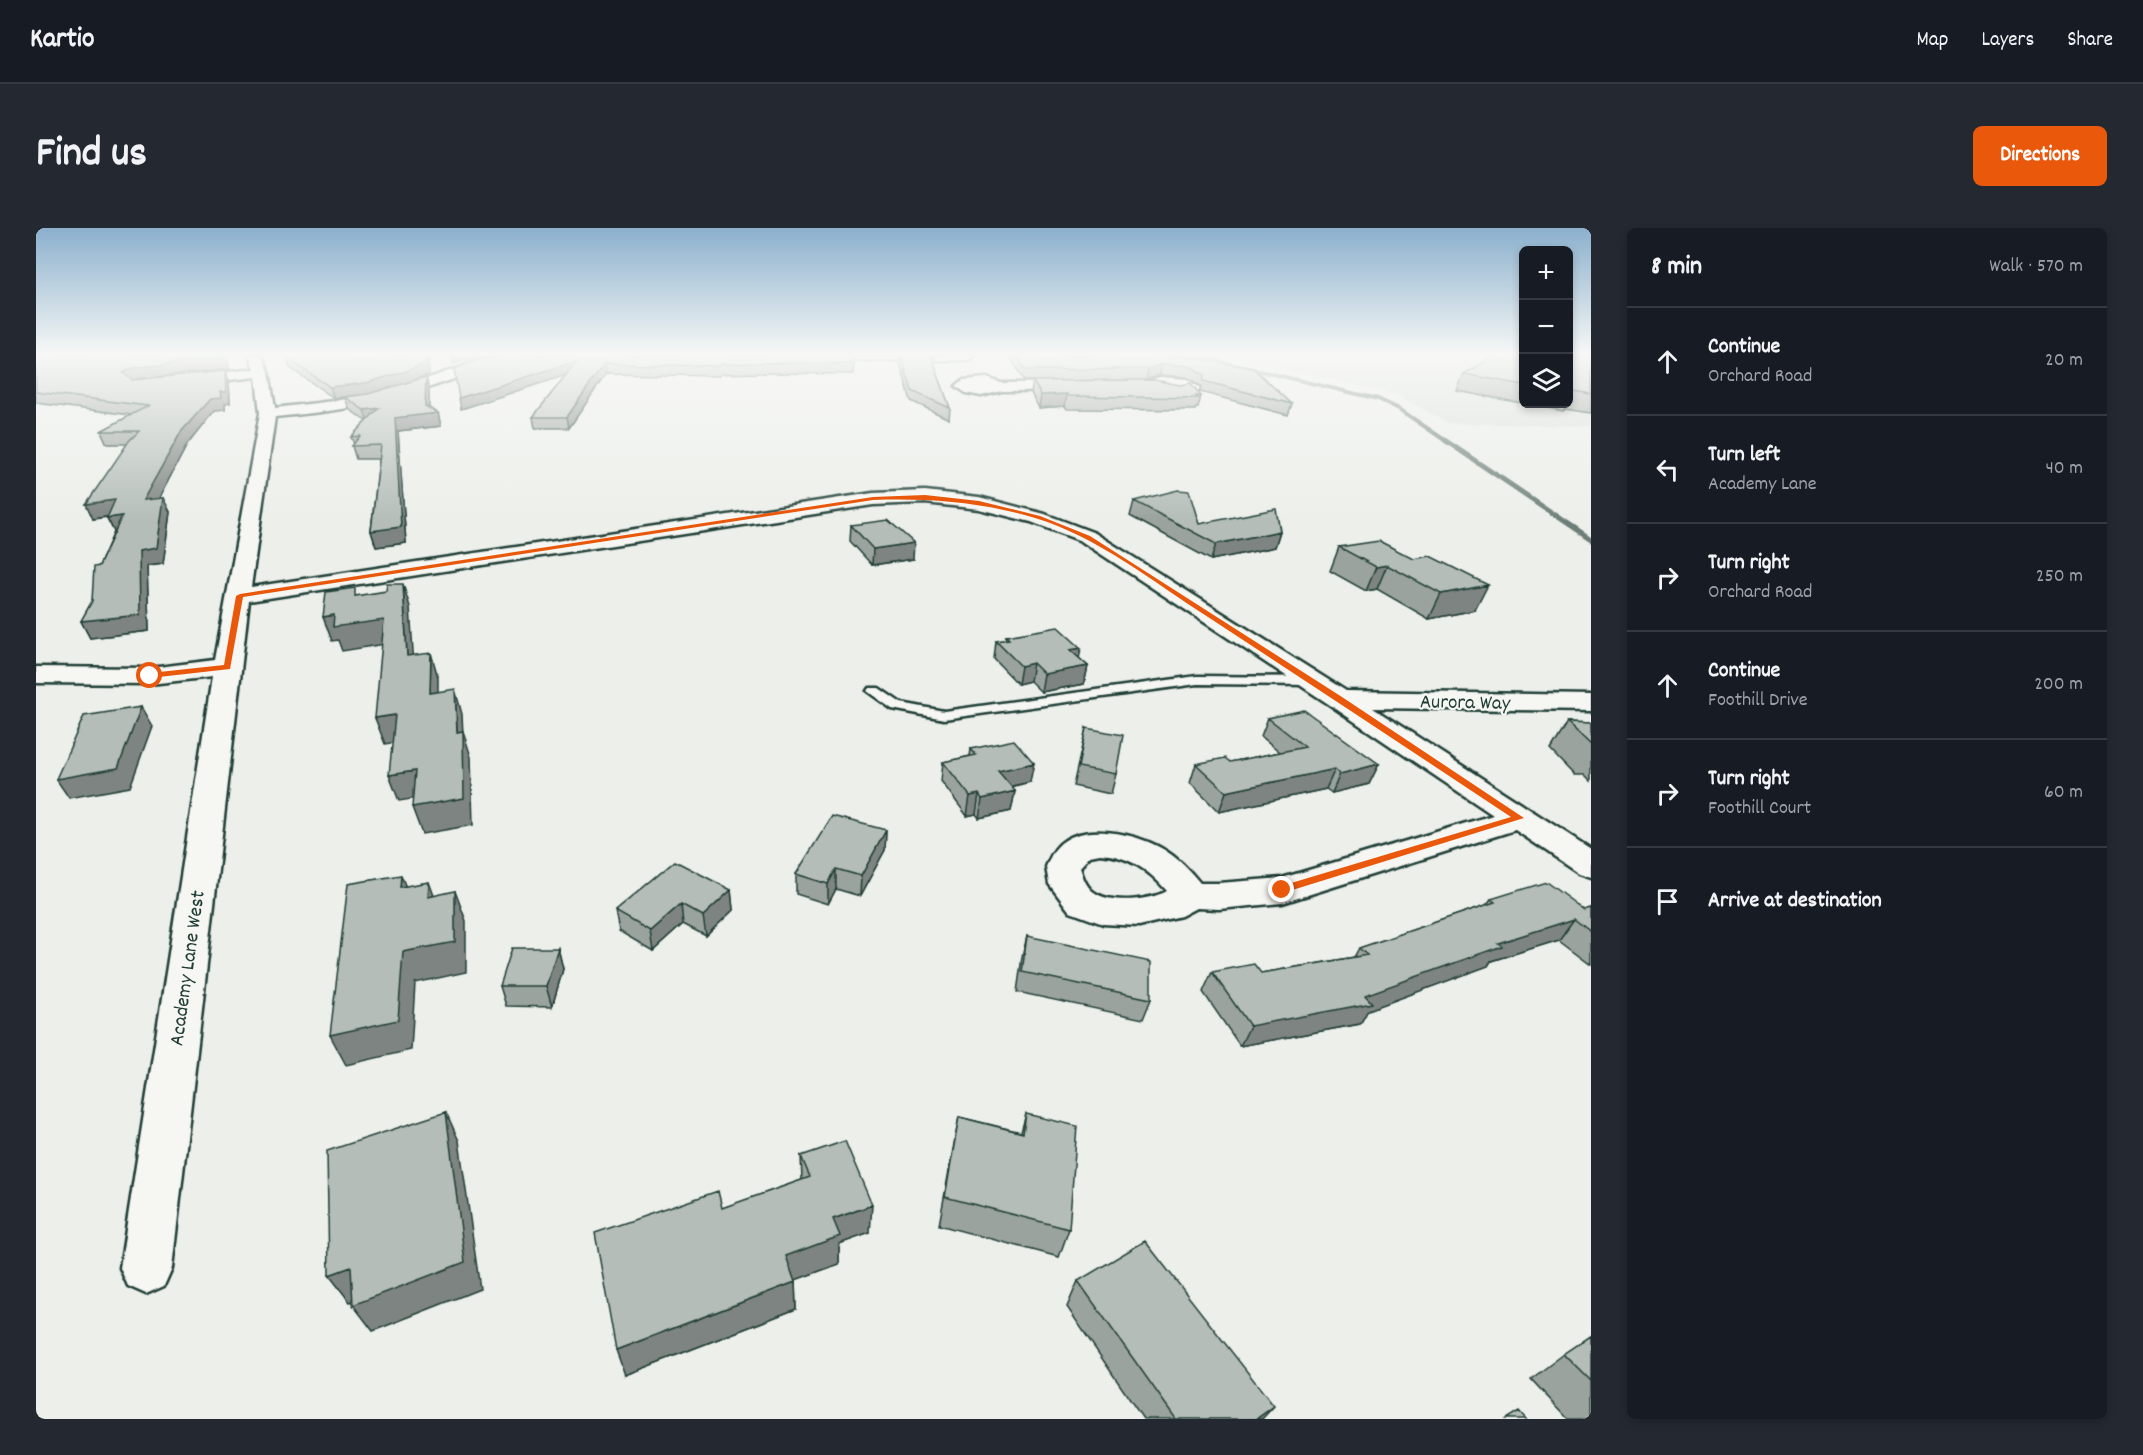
<!DOCTYPE html>
<html lang="en">
<head>
<meta charset="utf-8">
<style>
	body { margin:0; font-family:Dekko,sans-serif; background:#242831; color:#f1f3f6 }
	.controls { position:absolute; right:18px; top:18px; display:grid; overflow:hidden; border-radius:9px; box-shadow:0 3px 9px #0003 }
	.controls button { width:54px; height:54px; display:grid; place-items:center; padding:0; border:0; border-bottom:2px solid #363941; background:#171b24; color:#f1f3f6; font:30px sans-serif }
	.stop { position:absolute; width:18px; height:18px; margin:-14px; border:4px solid #ea580c; border-radius:50%; background:#fff }
	.stop.end { background:#ea580c; border-color:#fff; box-shadow:0 2px 6px #0008 }
	.list { margin:0; padding:0; list-style:none }
	h2 { display:flex; justify-content:space-between; align-items:center; height:78px; margin:0; padding:0 24px; font-size:26px }
	h2 small { font-size:20px; font-weight:400; color:#9ea1a6 }
	.list li { display:grid; grid-template-columns:39px 1fr auto; gap:18px; align-items:center; box-sizing:border-box; height:108px; padding:0 24px; border-top:2px solid #363941 }
	.list b { display:block; font-size:22px; white-space:nowrap }
	.list p { margin:0; font-size:20px; white-space:nowrap; color:#9ea1a6 }
	.list em { font-size:20px; font-style:normal; color:#9ea1a6 }
	.icon { flex:none; width:33px; height:33px; fill:none; stroke:currentColor; stroke-width:2; stroke-linecap:round; stroke-linejoin:round }
	.map { position:relative; flex:none; width:1555px; height:1191px; overflow:hidden; border-radius:9px }
	header { display:flex; align-items:center; gap:36px; box-sizing:border-box; height:84px; padding:0 30px; background:#171b24; border-bottom:2px solid #363941 }
	header strong { font-size:28px }
	nav { display:flex; gap:33px; margin-inline-start:auto; font-size:21px }
	.intro { display:flex; align-items:center; justify-content:space-between; box-sizing:border-box; height:144px; padding:0 36px }
	h1 { margin:0; font-size:42px }
	.button { padding:15px 27px; border-radius:9px; background:#ea580c; color:#fff; font-size:21px; font-weight:700 }
	main { display:flex; gap:36px; padding:0 36px }
	aside { flex:1; background:#171b24; border-radius:9px; box-shadow:0 3px 9px #0003 }
	.map>svg:first-child { display:block }
	.built { fill:#dce0db }
	.lines { fill:none; stroke-linecap:round; stroke-linejoin:round }
	.stream-far1 { stroke:#6c7e77; stroke-width:4 }
	.stream { stroke:#6c7e77; stroke-width:5 }
	.service-casing { stroke:#1f3d34; stroke-width:5 }
	.minor-casing { stroke:#1f3d34; stroke-width:5 }
	.service { fill:#f6f6f2; fill-rule:evenodd }
	.minor { fill:#f6f6f2; fill-rule:evenodd }
	.wall { fill:#9ba39e; stroke:#1f3d34; stroke-width:1.5 }
	.shaded-wall { fill:#7e8481; stroke:#1f3d34; stroke-width:1.5 }
	.building { fill:#b4bdb8; stroke:#1f3d34; stroke-width:1.5 }
	.route { fill:#ea580c }
	.labels { text-anchor:middle; stroke-width:4.5; stroke-linejoin:round; paint-order:stroke }
	.street-label { font-size:21px; fill:#1f3d34; stroke:#f6f6f2 }
</style>
</head>
<body>
<header>
<strong>Kartio</strong>
<nav><a>Map</a><a>Layers</a><a>Share</a></nav>
</header>
<div class="intro"><h1>Find us</h1><a class="button">Directions</a></div>
<main>
<div class="map">
<svg width="1555" height="1191" viewBox="0 0 1555 1191">
	<rect width="100%" height="100%" fill="#edefea"/>
	<filter id="ink" filterUnits="userSpaceOnUse"><feTurbulence type="fractalNoise" baseFrequency=".0167" numOctaves="2"/><feDisplacementMap in="SourceGraphic" scale="12" xChannelSelector="R" yChannelSelector="G"/><feConvolveMatrix kernelMatrix="1 2 1 2 8 2 1 2 1" color-interpolation-filters="sRGB"/></filter>
	<g filter="url(#ink)">
		<path class="built" d="M1186 127H1487L1488 176H1532L1555 127V198L1411 195 1362 167Z"/>
		<g class="lines">
			<path class="stream-far1" d="M1156 127 1342 171 1363 181 1413 215"/>
			<path class="stream" d="M1410 213 1555 311"/>
			<g class="service-casing">
				<path id="service" d="M1161 448 1275 449 1282 453 1275 457 1161 456 908 491 856 481 831 463 833 460H843L865 475 908 483Z"/>
			</g>
			<g class="minor-casing">
				<path id="minor" d="M213 127H226L233 144 239 180C278 175 318 172 357 162 392 152 425 136 462 129L469 133 467 136C428 145 392 162 353 172 316 181 277 185 239 189L215 359 837 265 889 263 943 269 1009 286 1059 305 1310 463 1555 467V483L1337 480 1555 621V649L1543 645 1479 602 1246 675 1183 681 1160 680 1145 688 1103 698 1067 696 1034 684 1013 656 1010 639C1013 632 1016 624 1021 619 1045 592 1104 606 1130 623 1143 631 1154 643 1164 655H1183L1246 650 1457 587 1294 477 1045 313 995 294 943 281 889 275 837 277 213 373 136 1040 128 1058 110 1066 92 1058 84 1040 176 449 114 456 0 455V439L114 440 179 432 224 185 220 149 147 157 140 153 147 149 218 141ZM1064 626C1093 628 1113 642 1131 663 1115 672 1078 676 1061 666 1051 661 1047 650 1044 639L1054 628Z
					M765 128V127L938 128 932 132H771Z
					M1124 149 1151 151 1164 160 1162 163 1142 167 1112 161 1109 156 1111 153Z
					M951 150 965 155 1040 154 1047 158 1040 162 966 163 945 168 930 165 920 158 927 152Z"/>
			</g>
			<use href="#service" class="service"/>
			<use href="#minor" class="minor"/>
		</g>
		<path class="wall" d="M0 127 193 141 101 151 189 143 193 154 194 175 189 176V182L178 183 151 217 123 270H127L134 284 127 336 111 338 113 403 54 410 45 393 56 373 63 338 78 304 71 290 72 289 57 291 91 216H71L65 203 95 187 0 175Z
			M478 127 818 136 817 146 729 145 685 146 684 148 570 146 533 200H499L497 189 530 147 425 181Z
			M864 127H899L898 135 914 180 913 191 875 173 864 135Z
			M973 127H1130L1134 132 1135 127 1256 176 1252 187 1164 164 1165 158 1151 149 1124 147 1110 152 988 153Z
			M1488 127V176H1533V127H1555V185L1530 181 1527 183 1421 163 1428 146Z
			M251 130 393 146 371 155 393 161V180L402 185 405 198 362 203 370 315 340 319 335 303 343 231H320L316 218 318 216 315 209 330 193 313 181 309 169 298 170 254 140Z
			M997 153 1165 168 1162 180H1160L1159 182 1031 181 1029 178 1003 180 995 165Z
			M1098 273 1163 296 1244 303 1239 319 1175 332 1094 288Z
			M815 297 877 331 836 337 814 313Z
			M1303 319 1378 331 1439 382 1393 391 1341 361 1330 363 1294 343Z
			M970 408 1043 430 1052 438 1048 456 1005 464 994 453 982 456 958 431 960 413 969 412Z
			M1232 490 1343 536 1333 556 1296 565 1290 561 1183 584 1154 555 1160 536 1194 534 1244 524 1225 508Z
			M1531 494 1555 495V553L1549 547H1538L1514 522Z
			M1050 500 1080 546 1075 566 1037 558Z
			M935 521 994 554 975 559 979 563 975 583 943 590 940 586 931 588 905 553 907 534 934 528Z
			M850 602 849 622 824 668 800 661 792 676 760 666V646Z
			M695 662 697 682 670 708 647 696 617 723 583 703 579 683Z
			M1455 671 1548 682 1555 680V736L1523 712 1455 733 1452 738 1332 782 1324 796 1204 818 1167 764 1176 744 1225 745 1318 729 1323 720 1450 677Z
			M991 708 1115 771 1107 791 981 764 986 729Z
			M522 720 527 741 516 779 470 778 464 758Z
			M990 886 1033 1001 1023 1029 903 997 923 889 985 904Z
			M765 928 834 1005 803 1016V1036L759 1052 760 1081 589 1147 686 980 766 952Z
			M1042 1053 1226 1191H1107L1031 1079Z
			M1555 1108V1191H1532L1495 1151 1528 1126Z"/>
		<path class="shaded-wall" d="M191 127 193 141 101 151 92 156 87 145 96 140Z
			M390 127H392L393 146 370 155 334 166 298 170 294 159Z
			M415 127H456L445 129 417 136Z
			M541 133 543 143 425 181 423 170Z
			M568 136 570 146 533 200 531 189Z
			M1126 136 1124 147 1110 152 1112 141Z
			M189 143 193 154 194 175 189 176V182L178 183 151 217 114 287 107 272 145 204 174 171 184 164Z
			M390 149 393 161V186L402 185 405 198 362 203 370 315 340 319 335 303 359 190 389 178Z
			M1539 163 1530 181 1527 183 1531 176H1533V173L1536 165Z
			M1031 166 1029 178 1003 180 1005 167Z
			M343 180 332 195 328 182Z
			M127 270 134 284 127 336 111 338 113 403 54 410 45 393 103 323Z
			M79 272 86 286 57 291 50 276Z
			M86 288 79 305 71 290Z
			M1244 303 1239 319 1175 332 1180 316Z
			M878 315 877 331 836 337 837 321Z
			M1351 337 1341 361 1330 363 1340 339Z
			M367 356 374 379 379 453 371 428Z
			M1452 357 1439 382 1393 391 1405 366Z
			M298 387 348 392 356 415 306 423 302 412 296 413 287 389Z
			M1045 420 1042 437 1034 422Z
			M395 425 402 449V490L394 465Z
			M997 435 994 453 982 456 985 438Z
			M1052 438 1048 456 1005 464 1008 446Z
			M419 461 426 486 427 507V503L435 529 437 597 386 606 376 579 421 504Z
			M105 479 116 498 94 559 33 570 20 551Z
			M359 487 368 513 349 516 339 490Z
			M998 535 994 554 959 562 962 543Z
			M1343 536 1333 556 1296 565 1304 546Z
			M1299 541 1290 561 1183 584 1190 564Z
			M379 543 388 569 363 573 353 547Z
			M979 563 975 583 943 590 946 571Z
			M943 566 940 586 931 588 934 568Z
			M850 602 849 622 824 668 825 648Z
			M800 641V661L792 676V656Z
			M365 647 377 677 364 659Z
			M393 654 404 684 392 669Z
			M695 662 697 682 670 708 667 688Z
			M419 663 430 693V744L379 755 375 822 310 837 294 807Z
			M645 676 647 696 617 723 614 703Z
			M1538 691 1523 712 1455 733 1452 738 1332 782 1324 796 1204 818 1214 798 1462 715Z
			M522 720 527 741 516 779 510 758Z
			M410 884 423 913 444 1061 337 1103 317 1077Z
			M836 977 834 1005 803 1016V1036L751 1055 750 1028 797 991Z
			M315 1039 335 1066 314 1074 293 1047Z
			M759 1054 760 1081 589 1147 580 1122Z
			M1238 1178 1226 1191H1220Z"/>
		<path class="building" d="M0 127H188L189 130 96 140 87 145 96 152 189 143 190 164H184L185 170 174 171 145 204 107 272 127 270 120 320 103 323 104 387 45 393 56 373 58 339 63 338 86 288 71 290 79 272 50 276 93 213 103 203H65L112 178 0 164Z
			M251 127H390V136L367 144 330 155 294 159 251 130Z
			M478 127H816L818 136 729 135 685 136 684 138 568 136 531 189H497L541 133 423 170 418 141 445 131Z
			M865 127H898L896 130 914 180 876 163Z
			M980 127H1130L1134 132 1135 127H1139L1217 140 1256 176 1167 153 1168 147 1154 138 1126 136 1112 141 989 142Z
			M1461 127H1488V157L1428 146Z
			M1533 127H1555V166L1539 163 1536 165H1533Z
			M390 149 389 178 402 185 359 190 365 299 335 303 345 217 316 218 324 208 315 209 343 180 328 182 309 169 332 166Z
			M1119 152 1144 157 1155 155 1165 168H1160L1162 170 1033 168 1031 166 1005 167 997 153Z
			M1142 262 1153 263 1163 296 1240 281 1244 303 1180 316 1098 273Z
			M852 292 878 315 837 321 815 297Z
			M1343 313 1378 331 1394 328 1452 357 1405 366 1351 337 1340 339 1303 319Z
			M351 356H367L371 428 395 425 394 465 419 461 421 504 427 503 428 570 376 579 379 543 353 547 359 487 339 490 348 392 297 399 298 387 287 389 290 364 319 360V368L350 363Z
			M1022 399 1045 420 1034 422 1052 438 1008 446 997 435 985 438 960 413 973 411 970 408Z
			M105 479 82 540 20 551 48 488Z
			M1268 482 1343 536 1304 546 1299 541 1190 564 1160 536 1189 530 1194 534 1269 519 1232 490Z
			M1531 494 1555 495V517Z
			M1050 500 1087 507 1080 546 1042 539Z
			M978 512 998 535 962 543 979 563 946 571 943 566 934 568 907 534 940 527 935 521Z
			M796 588 850 602 825 648 800 641 792 656 760 646Z
			M639 633 695 662 667 688 645 676 614 703 579 683Z
			M365 647 364 659 393 654 392 669 419 663V714L367 724 362 792 294 807 312 656Z
			M1510 654 1548 682 1555 680V704L1538 691 1462 715 1466 718 1329 767 1336 775 1214 798 1176 744 1218 736 1225 745 1331 727 1323 720 1459 674 1455 671Z
			M991 708 1115 734V771L986 744Z
			M476 720H522L510 758H464Z
			M410 884 429 1034 317 1077 315 1039 293 1047 291 923Z
			M990 886 1041 898 1033 1001 909 969 923 889 987 905Z
			M809 913 836 977 797 991 804 1008 750 1028 759 1054 580 1122 559 1005 682 963 686 980 774 949 765 928Z
			M1109 1013 1238 1178 1220 1191H1140L1042 1053Z
			M1555 1108V1153L1528 1126Z
			M1483 1183 1490 1191H1470Z"/>
	</g>
	<linearGradient id="sky" x2="0" y2="1"><stop stop-color="#8bb0cd"/><stop offset="0.43" stop-color="#f7f8f6"/><stop offset="1" stop-color="#f7f8f6" stop-opacity="0"/></linearGradient>
	<rect width="1555" height="294" fill="url(#sky)"/>
	<path class="route" d="M889 267 943 273 1004 288 1054 308 1306 469 1488 590 1250 664H1242V659L1475 589C1374 522 1273 455 1172 389 1117 354 1062 309 999 290 945 274 893 270 837 272L207 369 194 441 114 450 110 448 114 445 188 437 200 368 204 366 837 269Z"/>
	<g class="labels">
		<g class="street-label">
			<text transform="translate(1429 473) rotate(1)" y="7">Aurora Way</text>
			<text transform="translate(150 740) rotate(-82)" y="7">Academy Lane West</text>
		</g>
	</g>
</svg>
<div class="controls">
<button>+</button>
<button>−</button>
<button><svg class="icon" aria-label="layers" viewBox="0 0 24 24"><path d="M12 4l9 5-9 5-9-5zM3 14l9 5 9-5"/></svg></button>
</div>
<div class="stop" style="left:114px;top:448px"></div>
<div class="stop end" style="left:1246px;top:662px"></div>
</div>
<aside>
<h2>8 min<small>Walk · 570 m</small></h2>
<ul class="list">
<li><svg class="icon" aria-label="ahead" viewBox="0 0 24 24"><path d="M12 20V5M6 11l6-6 6 6"/></svg><div><b>Continue</b><p>Orchard Road</p></div><em>20 m</em></li>
<li><svg class="icon" aria-label="left" viewBox="0 0 24 24"><path d="M17 20v-9H6M10 6l-5 5 5 5"/></svg><div><b>Turn left</b><p>Academy Lane</p></div><em>40 m</em></li>
<li><svg class="icon" aria-label="right" viewBox="0 0 24 24"><path d="M7 20v-9h11M14 6l5 5-5 5"/></svg><div><b>Turn right</b><p>Orchard Road</p></div><em>250 m</em></li>
<li><svg class="icon" aria-label="ahead" viewBox="0 0 24 24"><path d="M12 20V5M6 11l6-6 6 6"/></svg><div><b>Continue</b><p>Foothill Drive</p></div><em>200 m</em></li>
<li><svg class="icon" aria-label="right" viewBox="0 0 24 24"><path d="M7 20v-9h11M14 6l5 5-5 5"/></svg><div><b>Turn right</b><p>Foothill Court</p></div><em>60 m</em></li>
<li><svg class="icon" aria-label="arrive" viewBox="0 0 24 24"><path d="M6 21V4h12l-3 4 3 4H6"/></svg><div><b>Arrive at destination</b></div></li>
</ul>
</aside>
</main>
</body>
</html>
